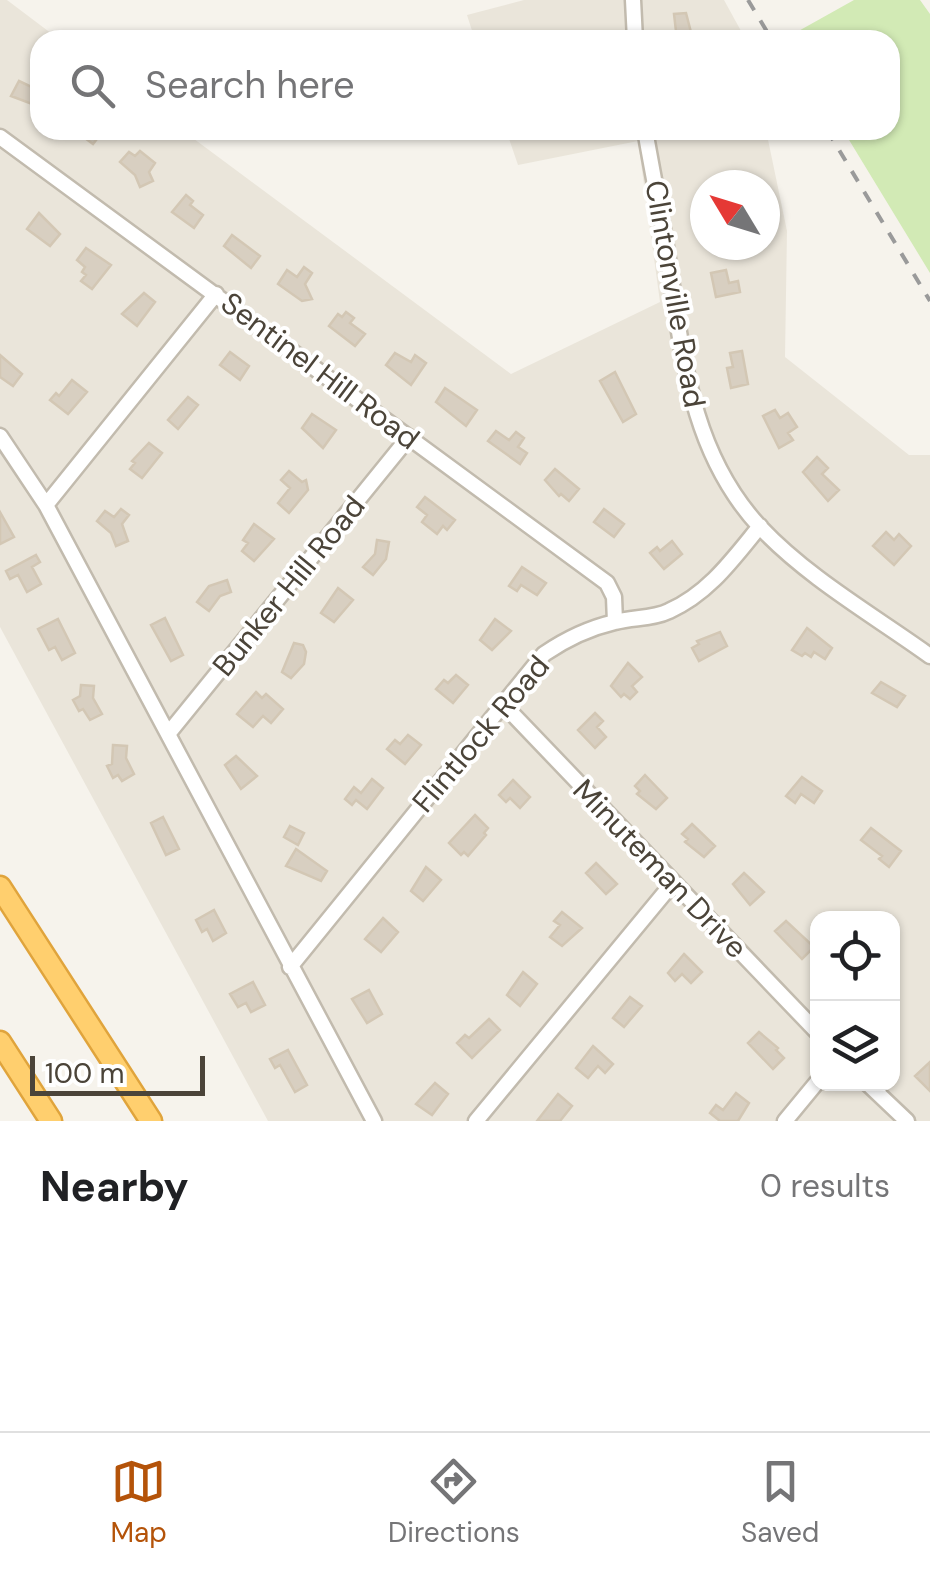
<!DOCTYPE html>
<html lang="en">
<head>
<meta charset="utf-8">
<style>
	body { margin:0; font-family:"DM Sans",sans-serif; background:#f6f6f6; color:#202124 }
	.controls { position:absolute; right:30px; bottom:30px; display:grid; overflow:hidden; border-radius:20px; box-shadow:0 2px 8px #0004 }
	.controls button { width:90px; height:90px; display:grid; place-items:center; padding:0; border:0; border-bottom:2px solid #e0e0e0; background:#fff; color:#202124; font:50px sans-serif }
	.compass { position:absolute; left:690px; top:170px; width:90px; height:90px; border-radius:50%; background:#fff; box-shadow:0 2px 8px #0004; rotate:308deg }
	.scale { position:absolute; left:30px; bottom:25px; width:175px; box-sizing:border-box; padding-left:10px; border:5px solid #4b4439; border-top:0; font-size:28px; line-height:35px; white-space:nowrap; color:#4b4439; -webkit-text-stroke:8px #fff; paint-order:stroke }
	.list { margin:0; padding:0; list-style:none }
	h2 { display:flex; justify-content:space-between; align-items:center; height:130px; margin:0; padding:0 40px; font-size:42px }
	h2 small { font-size:32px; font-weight:400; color:#757577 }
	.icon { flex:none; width:55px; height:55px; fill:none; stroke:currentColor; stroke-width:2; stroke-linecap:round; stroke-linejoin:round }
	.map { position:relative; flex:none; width:930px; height:1121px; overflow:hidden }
	.search { position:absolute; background:#fff; box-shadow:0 2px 8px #0004; left:30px; right:30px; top:30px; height:110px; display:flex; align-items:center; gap:25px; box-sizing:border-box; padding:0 35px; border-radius:30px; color:#757577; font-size:38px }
	.sheet { height:310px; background:#fff }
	nav { display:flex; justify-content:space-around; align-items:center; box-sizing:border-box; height:140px; border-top:2px solid #e0e0e0; background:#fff; font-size:28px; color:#757577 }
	nav a { display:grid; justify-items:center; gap:5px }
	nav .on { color:#b45309 }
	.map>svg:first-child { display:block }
	.residential { fill:#eae5da; fill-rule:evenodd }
	.green { fill:#d2eab5 }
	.building { fill:#d8cfc1; stroke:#d3c7b4; stroke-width:2.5 }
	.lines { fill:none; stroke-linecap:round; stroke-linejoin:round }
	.minor-casing { stroke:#c2bbae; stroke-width:19 }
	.highway-casing { stroke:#e0a43c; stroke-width:25 }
	.minor { stroke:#fff; stroke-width:14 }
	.highway { stroke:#ffcf6e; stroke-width:20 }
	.rail { stroke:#9a9a9a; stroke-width:4; stroke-dasharray:12 12; stroke-linecap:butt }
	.labels { text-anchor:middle; stroke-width:8; stroke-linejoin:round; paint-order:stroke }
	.street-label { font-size:30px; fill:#4b4439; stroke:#fff }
</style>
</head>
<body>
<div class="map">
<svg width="930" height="1121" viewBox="0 0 930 1121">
	<rect width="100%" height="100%" fill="#f6f3ec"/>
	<path class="residential" d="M0 0H7L60 40H40V130H182L511 374 660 302 638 141 518 165 506 130H766L787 231 785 357 909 455H930V1121H268L0 627ZM705 185H765V245H705ZM818 918H892V1084H818Z
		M524 0H724L746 40H475L467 15Z"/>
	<path class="green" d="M854 0H920L930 14V273L843 130H890V40L786 38Z"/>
	<path class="building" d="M686 13 693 40H677L674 14Z
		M19 81 40 91V107L11 96Z
		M74 130H104L93 144Z
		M140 151 155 163 149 172 153 181 140 187 135 175 120 162 129 152 135 156Z
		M186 195 193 201 190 205 203 215 194 228 172 212Z
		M39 213 60 234 50 246 27 229Z
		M232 235 260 256 251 268 224 246Z
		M86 248 111 265 92 289 81 281 86 275 82 272 85 267 77 260Z
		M304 267 312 273 305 284 312 299 302 301 278 284 287 270 297 277Z
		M726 270 729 283 738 281 740 292 716 297 711 273Z
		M144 293 155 302 137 326 122 314Z
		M346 312 354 318 350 323 365 334 355 346 329 326 338 314 342 317Z
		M742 351 748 384 731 388 727 368 733 367 730 353Z
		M230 352 249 366 240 380 220 365Z
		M395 353 411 362 415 355 426 363 411 385 386 365Z
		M0 355 22 374 13 386 0 377Z
		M615 372 636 414 623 422 600 381Z
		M72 380 87 392 68 414 50 400 56 393 59 396Z
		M445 388 477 410 466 426 436 402Z
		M188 397 198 405 178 429 168 420Z
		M775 410 780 418 788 413 797 427 788 433 793 440 779 448 763 416Z
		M312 414 336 430 323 448 302 428Z
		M496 431 509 440 516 432 524 438 518 447 527 453 520 464 488 441Z
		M149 443 162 453 142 478 130 469 135 463 132 461Z
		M817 457 828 468 822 474 839 490 828 501 803 472Z
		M555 469 579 489 569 501 561 494 559 496 545 480Z
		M289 471 302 482 306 480 308 490 289 513 278 503 290 488 281 480Z
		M425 497 455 520 447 530 443 526 437 534 422 522 427 515 417 507Z
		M121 509 129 515 122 524 128 541 116 546 111 533 97 521 105 511 114 517Z
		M604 509 624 524 614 537 594 522Z
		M0 512 14 537 0 544Z
		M254 524 274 539 254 561 242 551 248 543 243 540Z
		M886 532 894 540 899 534 911 546 894 565 873 546Z
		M377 540 389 542 386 559 373 575 363 567 375 554Z
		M672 541 682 554 664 569 650 553 657 547 660 551Z
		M36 555 40 562 32 567 41 584 27 592 18 575 10 579 6 571Z
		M522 567 546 583 537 595 521 585 517 591 509 586Z
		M227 580 231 592 220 596 209 611 197 602 209 586Z
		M338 588 353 600 334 622 321 613Z
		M165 618 183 655 171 661 151 625Z
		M58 619 75 653 62 660 55 647 49 650 38 629Z
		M495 619 511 631 492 650 480 640Z
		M807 628 832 648 825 659 814 652 811 657 805 653 802 656 792 650Z
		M720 632 727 646 699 661 692 648 699 644 697 641Z
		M294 643 303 645 306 652 304 664 291 678 282 672Z
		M628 663 642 677 632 686 637 692 630 699 624 694 621 697 611 686Z
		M456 675 468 685 453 703 436 689 444 680 448 683Z
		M881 682 905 696 897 707 872 693Z
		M81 685 94 686 93 698 102 714 90 720 83 709 79 711 73 700 80 696Z
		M256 692 262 698 266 694 283 709 271 723 263 716 253 727 237 714Z
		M595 713 603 721 597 727 606 737 595 748 578 730Z
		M408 735 421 745 405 764 387 749 395 740 400 744Z
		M113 745 127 746 126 758 134 774 122 781 118 775 113 778 107 766 112 764Z
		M236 756 257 776 241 789 225 765Z
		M645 775 667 798 656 809 637 794 640 791 635 786Z
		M802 777 822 791 814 803 801 794 795 803 786 796Z
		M372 779 383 788 367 809 356 800 352 805 345 799 354 787 361 793Z
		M513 780 530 797 520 808 510 798 506 802 499 795Z
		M475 815 488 828 484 833 486 835 468 856 464 852 461 855 449 843Z
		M163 817 179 849 166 855 151 823Z
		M692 824 715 846 704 857 685 842 688 839 682 834Z
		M290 826 304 833 298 845 284 837Z
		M871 828 901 851 889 867 879 859 882 856 861 840Z
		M296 849 327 871 321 881 286 866Z
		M596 863 617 884 606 894 586 873Z
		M426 867 441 880 423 901 411 891Z
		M744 873 764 892 750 905 733 884Z
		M214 910 226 933 213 941 207 929 202 932 196 920Z
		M562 912 582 928 562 946 550 937 560 925 554 921Z
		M383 918 398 932 381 952 365 939Z
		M786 921 814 947 802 959 775 931Z
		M684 954 702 972 691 983 682 974 675 981 668 973Z
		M523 972 537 984 520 1006 507 995Z
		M253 982 265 1005 251 1012 246 1003 238 1007 230 994Z
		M369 990 382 1014 367 1023 352 999Z
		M630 997 642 1006 624 1027 613 1018Z
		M489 1019 500 1030 472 1058 457 1043 465 1035 469 1038Z
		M759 1032 778 1048 776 1050 784 1058 773 1069 748 1043Z
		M593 1046 613 1064 605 1073 598 1066 588 1078 576 1068Z
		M288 1050 307 1085 295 1092 280 1065 275 1068 270 1059Z
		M930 1062V1091L915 1076Z
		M435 1083 448 1094 432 1115 416 1104Z
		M736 1093 749 1103 738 1121H720L710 1113 716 1105 723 1110Z
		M558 1094 572 1106 560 1121H537Z"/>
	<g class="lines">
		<g class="minor-casing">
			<path id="minor" d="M633 0 635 40
				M645 130C653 175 662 220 669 265 683 359 692 454 760 527 808 578 873 615 930 656
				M0 137 607 583 614 597 615 622
				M0 436 46 505 374 1121
				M46 505 216 294
				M503 704 818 1033
				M168 734 409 437
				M290 967 544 654C566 639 589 628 615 622 633 617 653 619 669 611 709 593 733 559 760 526
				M868 1084 907 1121
				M476 1121 672 884
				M785 1121 818 1081"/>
		</g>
		<g class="highway-casing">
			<path id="highway" d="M0 887 151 1121
				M0 1042 51 1121"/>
		</g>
		<use href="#minor" class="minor"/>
		<use href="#highway" class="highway"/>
		<path class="rail" d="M748 0 772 40
			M827 130 930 301"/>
	</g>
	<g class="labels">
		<g class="street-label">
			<text transform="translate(675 294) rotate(80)" y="10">Clintonville Road</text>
			<text transform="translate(320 371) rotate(37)" y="10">Sentinel Hill Road</text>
			<text transform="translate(289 586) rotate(-51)" y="10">Bunker Hill Road</text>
			<text transform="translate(481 734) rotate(-50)" y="10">Flintlock Road</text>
			<text transform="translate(660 869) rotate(46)" y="10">Minuteman Drive</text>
		</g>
	</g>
</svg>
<div class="controls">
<button><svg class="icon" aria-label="locate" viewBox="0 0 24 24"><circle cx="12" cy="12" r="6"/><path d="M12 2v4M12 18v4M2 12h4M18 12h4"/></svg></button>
<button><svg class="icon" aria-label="layers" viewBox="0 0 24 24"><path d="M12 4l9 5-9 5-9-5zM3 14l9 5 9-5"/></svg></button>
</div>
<svg class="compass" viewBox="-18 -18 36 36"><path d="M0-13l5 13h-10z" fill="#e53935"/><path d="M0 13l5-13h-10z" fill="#757577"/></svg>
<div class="scale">100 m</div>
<div class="search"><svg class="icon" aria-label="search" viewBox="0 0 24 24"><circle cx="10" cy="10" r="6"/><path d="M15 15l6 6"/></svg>Search here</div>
</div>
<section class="sheet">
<h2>Nearby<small>0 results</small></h2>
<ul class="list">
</ul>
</section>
<nav>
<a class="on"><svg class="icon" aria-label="map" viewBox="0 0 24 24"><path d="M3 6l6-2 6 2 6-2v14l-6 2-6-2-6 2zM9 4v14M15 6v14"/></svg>Map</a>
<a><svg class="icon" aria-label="directions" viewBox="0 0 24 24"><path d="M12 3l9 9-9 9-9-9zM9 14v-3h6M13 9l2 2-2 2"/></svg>Directions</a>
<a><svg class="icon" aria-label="saved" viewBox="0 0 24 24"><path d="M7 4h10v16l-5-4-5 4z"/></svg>Saved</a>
</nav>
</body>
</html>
